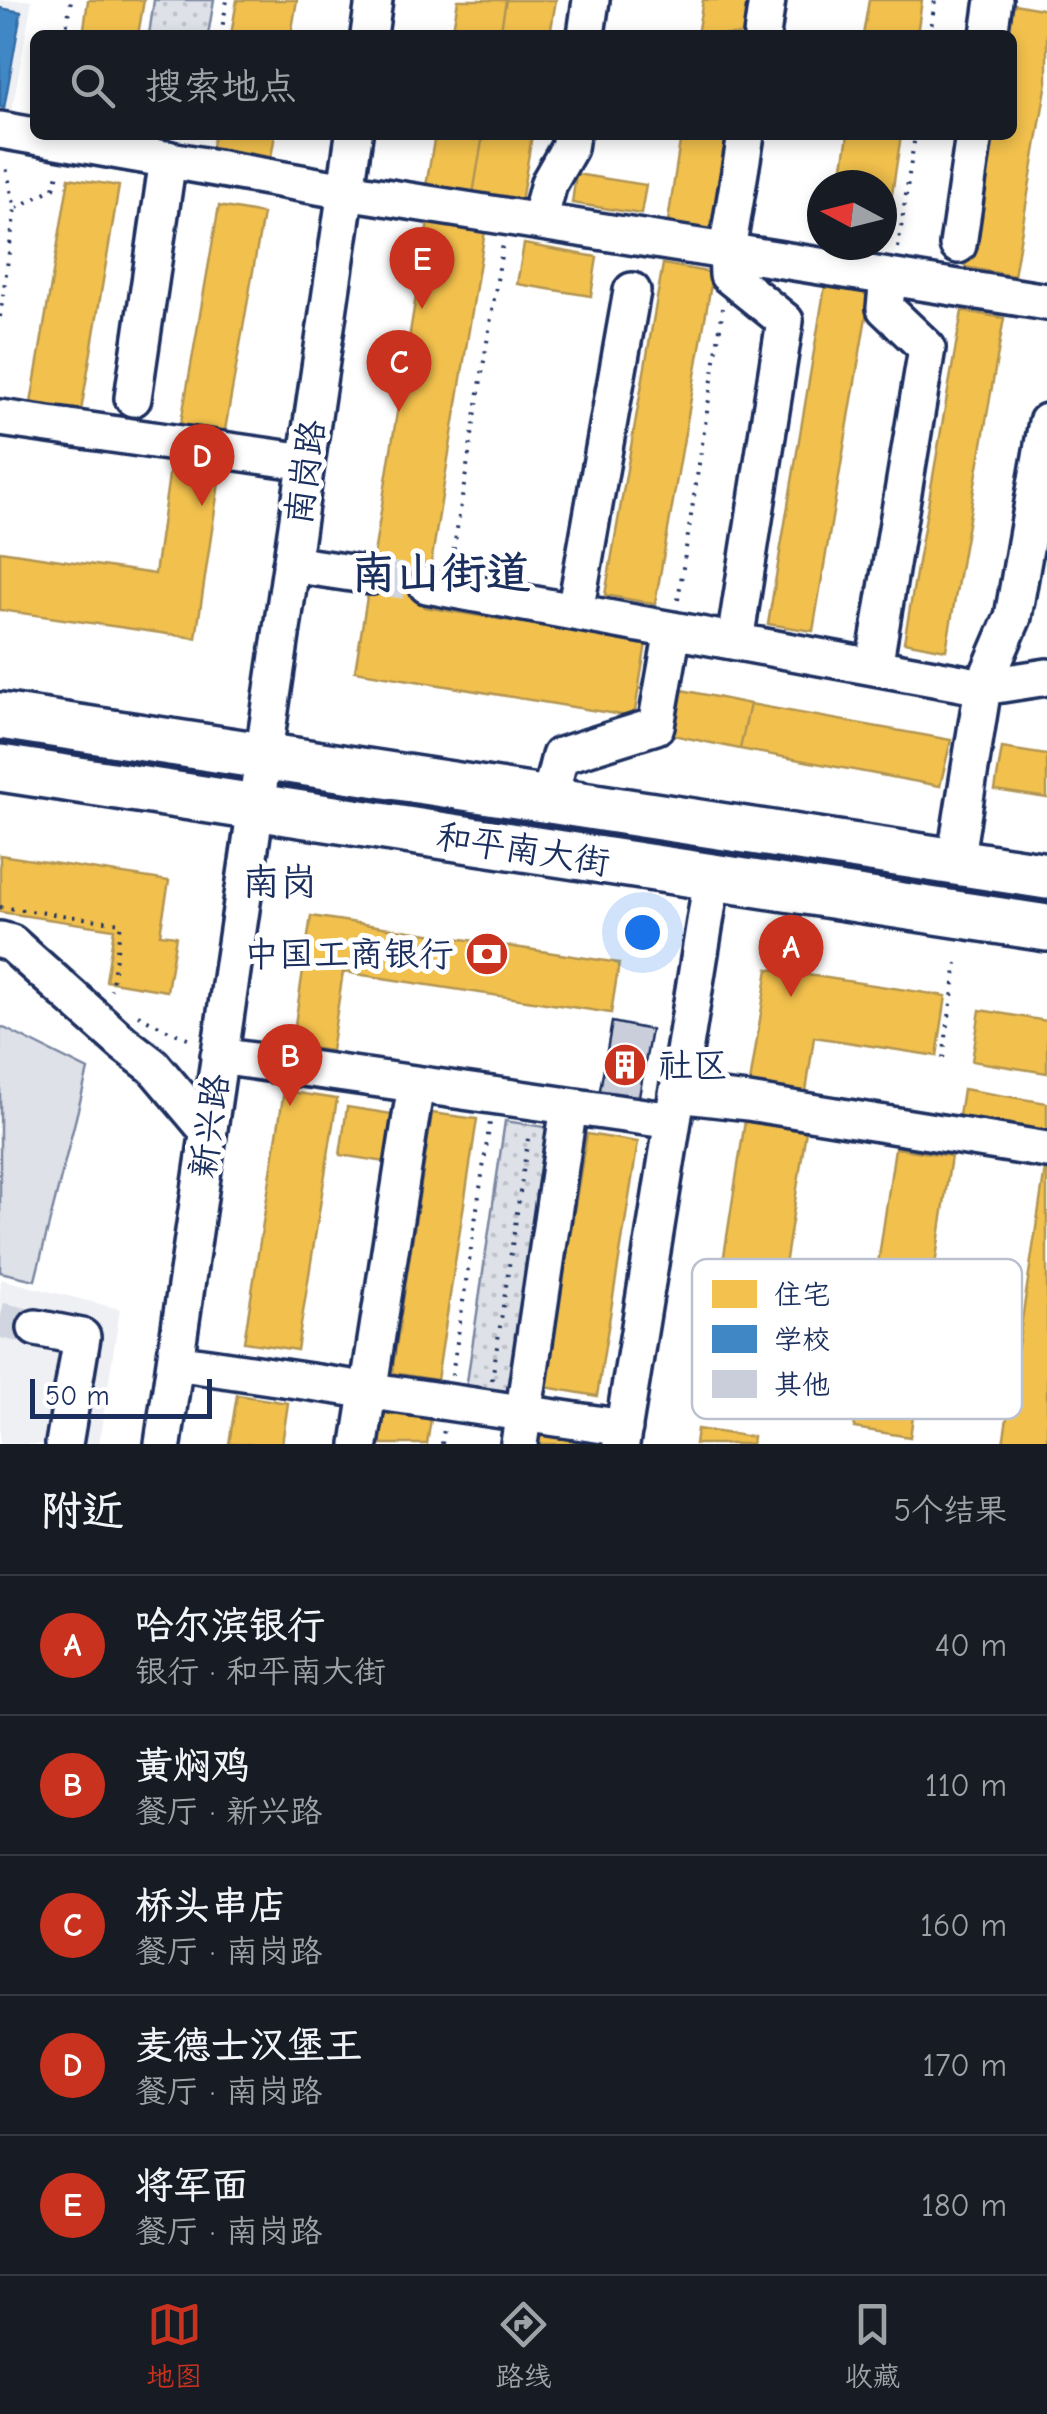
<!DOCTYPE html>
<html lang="zh">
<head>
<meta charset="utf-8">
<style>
	body { margin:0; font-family:"Comic Neue","LXGW WenKai TC",sans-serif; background:#242831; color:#f1f3f6 }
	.compass { position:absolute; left:807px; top:170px; width:90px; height:90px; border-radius:50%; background:#171b24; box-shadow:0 5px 15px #0003; rotate:277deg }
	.scale { position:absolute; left:30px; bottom:25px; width:182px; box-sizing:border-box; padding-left:10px; border:5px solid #1b2f5e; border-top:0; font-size:28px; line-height:35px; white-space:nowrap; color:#1b2f5e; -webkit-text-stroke:8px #fff; paint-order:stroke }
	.you { position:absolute; left:642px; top:932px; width:35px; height:35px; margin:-25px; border:8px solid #fff; border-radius:50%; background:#1a73e8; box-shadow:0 0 0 15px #1a73e833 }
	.badge { display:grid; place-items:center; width:65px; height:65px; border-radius:50%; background:#c8321e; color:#fff; font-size:32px; font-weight:700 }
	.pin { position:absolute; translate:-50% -82px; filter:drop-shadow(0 2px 5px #0008) }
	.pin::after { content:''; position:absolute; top:52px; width:35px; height:30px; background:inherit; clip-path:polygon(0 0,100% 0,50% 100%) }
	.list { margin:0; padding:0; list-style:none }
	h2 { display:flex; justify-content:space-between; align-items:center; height:130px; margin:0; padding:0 40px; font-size:42px }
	h2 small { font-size:32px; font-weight:400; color:#9ea1a6 }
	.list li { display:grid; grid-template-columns:65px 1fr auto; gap:30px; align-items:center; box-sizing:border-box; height:140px; padding:0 40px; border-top:2px solid #363941 }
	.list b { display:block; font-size:38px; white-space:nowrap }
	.list p { margin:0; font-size:32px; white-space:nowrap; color:#9ea1a6 }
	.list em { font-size:32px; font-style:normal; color:#9ea1a6 }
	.icon { flex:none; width:55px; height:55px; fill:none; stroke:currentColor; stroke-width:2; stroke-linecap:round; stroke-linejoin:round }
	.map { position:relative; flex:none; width:1047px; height:1444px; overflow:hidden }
	.search { position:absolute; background:#171b24; box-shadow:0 5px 15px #0003; left:30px; right:30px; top:30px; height:110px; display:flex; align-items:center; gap:25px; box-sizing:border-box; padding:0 35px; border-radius:15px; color:#9ea1a6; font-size:38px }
	.sheet { height:830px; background:#171b24 }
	nav { display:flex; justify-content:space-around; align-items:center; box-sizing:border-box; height:140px; border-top:2px solid #363941; background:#171b24; font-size:28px; color:#9ea1a6 }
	nav a { display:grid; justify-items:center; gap:5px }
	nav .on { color:#c8321e }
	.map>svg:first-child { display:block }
	.built { fill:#eff0f4 }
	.grass { fill:#dee1e7; stroke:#7c88a2; stroke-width:2.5 }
	.park { fill:url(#park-dots); stroke:#7c88a2; stroke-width:2.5 }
	.homes { fill:#f2c14e; stroke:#b29553; stroke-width:2.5 }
	.schools { fill:#3f88c5; stroke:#346da6; stroke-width:2.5 }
	.building { fill:#caceda; stroke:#1b2f5e; stroke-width:2.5 }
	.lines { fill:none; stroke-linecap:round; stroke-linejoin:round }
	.minor-tunnel { stroke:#d1d5df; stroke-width:35; stroke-dasharray:35 18; stroke-linecap:butt }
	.minor-casing { stroke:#1b2f5e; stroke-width:42 }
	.major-casing { stroke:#1b2f5e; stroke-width:52 }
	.path { stroke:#1b2f5e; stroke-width:4; stroke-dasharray:2.5 8; stroke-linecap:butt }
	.minor { stroke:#fff; stroke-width:35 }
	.major { stroke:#fff; stroke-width:45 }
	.labels { text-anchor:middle; stroke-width:10; stroke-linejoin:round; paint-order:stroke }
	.street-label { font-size:35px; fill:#1b2f5e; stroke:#fff }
	.poi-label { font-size:35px; fill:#1b2f5e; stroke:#fff; text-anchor:end }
	.neighbourhood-label { font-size:38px; fill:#1b2f5e; stroke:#fff }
	.district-label { font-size:45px; font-weight:bold; fill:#1b2f5e; stroke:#fff }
	.key { fill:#fff; stroke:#bbc1cf; stroke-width:2.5 }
	.key-label { font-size:28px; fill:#1b2f5e }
</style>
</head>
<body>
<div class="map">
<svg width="1047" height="1444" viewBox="0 0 1047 1444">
	<defs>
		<pattern id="park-dots" width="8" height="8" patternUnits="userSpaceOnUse" patternTransform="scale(2.5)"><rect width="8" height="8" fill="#dee1e7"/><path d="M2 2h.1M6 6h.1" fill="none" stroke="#bec1c9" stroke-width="1.8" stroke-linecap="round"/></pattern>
	</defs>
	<rect width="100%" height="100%" fill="#fff"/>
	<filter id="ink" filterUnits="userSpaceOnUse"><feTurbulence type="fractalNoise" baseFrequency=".01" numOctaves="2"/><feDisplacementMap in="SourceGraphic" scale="20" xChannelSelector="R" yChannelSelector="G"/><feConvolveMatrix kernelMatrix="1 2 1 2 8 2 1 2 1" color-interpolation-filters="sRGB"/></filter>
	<g filter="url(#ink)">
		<path class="built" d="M0 0H32L10 121 0 119Z
			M0 1279 120 1309 99 1444H0Z"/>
		<path class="grass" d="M0 1026 88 1070 35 1280 0 1272Z"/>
		<path class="park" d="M154 0H214L208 35H149Z
			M505 1121 558 1129 519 1396 466 1389Z"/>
		<path class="homes" d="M88 0H144L138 35H83Z
			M237 0H297L291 35H231Z
			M458 0H556L550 35H452Z
			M506 0H556L550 35H500Z
			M703 0H750L744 35H697Z
			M869 0H922L917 35H863Z
			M1009 3 1047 10V82L1014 276 965 267 987 135H1012V35H1004Z
			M214 135H275L271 157 212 147Z
			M435 135H532L521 202 426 186Z
			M483 135H532L521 202 473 194Z
			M681 135H728L712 235 667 228Z
			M848 135H901L885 240 882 239V185H840Z
			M576 174 646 185 641 214 572 203Z
			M69 178 119 186 80 417 30 409Z
			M219 206 263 214 224 436 180 428Z
			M428 222 485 231 424 607 646 643 634 717 355 671Z
			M524 244 597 257 591 296 517 284Z
			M663 264 713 273 655 604 605 595Z
			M825 286 870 293 813 631 768 624Z
			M962 311 1004 318 946 650 904 642Z
			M172 454 222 462 196 638 0 610V551L155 574Z
			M682 690 750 704 740 749 673 735Z
			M750 704 951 740 940 786 740 749Z
			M1002 748 1047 755V798L995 790Z
			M0 855 169 881 160 934 176 936 167 991 106 981 114 929 0 912Z
			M311 916 619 963 611 1013 343 972 331 1051 292 1045Z
			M768 969 946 996 937 1056 814 1037 806 1092 750 1083Z
			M980 1010 1047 1021V1073L972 1061Z
			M963 1089 1047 1103V1142L957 1129Z
			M284 1091 337 1099 297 1350 244 1342Z
			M347 1107 392 1114 386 1162 340 1155Z
			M432 1113 477 1119 437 1380 392 1373Z
			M745 1121 806 1131 763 1406 702 1397Z
			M587 1134 638 1142 597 1396 545 1387Z
			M895 1148 951 1156 910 1437 854 1428Z
			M1045 1169 1047 1170V1444H1003Z
			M237 1395 288 1403 282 1444H229Z
			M385 1412 431 1419 427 1444H380Z
			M697 1429 753 1437 752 1444H695Z
			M534 1431 588 1439 587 1444H532Z"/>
		<path class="schools" d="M0 8 21 12 4 108 0 107Z"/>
		<path class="building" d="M612 1022 651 1030 637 1108 598 1101Z"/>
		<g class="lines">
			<path class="minor-tunnel" d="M371 576 427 585
				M0 1320 36 1328"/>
			<g class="minor-casing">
				<path id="minor" d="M369 35 374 0
					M586 35 591 0
					M762 35 767 0
					M989 35 994 0
					M0 130 346 191 1047 302
					M539 221 549 183 569 148 571 135
					M958 245 974 135
					M133 398 168 159
					M0 418 306 462
					M291 564 371 576
					M427 585 983 687 1047 677
					M575 612 632 291
					M735 641 785 321 728 275 727 251 746 135
					M874 667 927 348 885 308 888 277
					M549 800 560 756 656 726 673 630
					M955 862 983 687 1013 617 1047 422
					M0 940 11 943 123 1043 153 1066 208 1131
					M219 1056 673 1121
					M677 1094 748 1102 1047 1150
					M36 1328 82 1337 64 1444
					M175 1362 624 1428
					M163 1444 354 135
					M360 1444 416 1084
					M519 1444 569 1106
					M621 1444 712 878"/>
			</g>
			<g class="major-casing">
				<path id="major" d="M0 716 1047 876
					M0 768 1047 928"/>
			</g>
			<path class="path" d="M65 35 71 0
				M221 35 227 0
				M930 35 935 0
				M17 208 54 188 59 170
				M898 248 915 135
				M0 317 15 209 5 162
				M452 560 503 243
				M678 600 723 308
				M0 907 121 923 111 990
				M138 1015 171 1032 194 1040
				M943 1058 957 963
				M452 1375 490 1122
				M492 1380 529 1132
				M442 1444 444 1429"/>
			<use href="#minor" class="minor"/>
			<use href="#major" class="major"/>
		</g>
	</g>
	<defs>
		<g id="bank-disc" transform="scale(2.25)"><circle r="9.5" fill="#c8321e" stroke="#fff"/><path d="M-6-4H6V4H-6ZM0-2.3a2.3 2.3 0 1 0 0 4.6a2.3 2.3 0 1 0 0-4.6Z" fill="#fff"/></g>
		<g id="building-disc" transform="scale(2.25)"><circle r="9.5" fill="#c8321e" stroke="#fff"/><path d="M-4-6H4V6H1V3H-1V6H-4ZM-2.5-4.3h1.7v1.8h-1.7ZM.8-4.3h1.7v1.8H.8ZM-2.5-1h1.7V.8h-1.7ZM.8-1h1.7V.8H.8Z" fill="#fff"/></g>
	</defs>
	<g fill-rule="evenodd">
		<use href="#bank-disc" x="487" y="954"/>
		<use href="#building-disc" x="625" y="1065"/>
	</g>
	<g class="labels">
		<g class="street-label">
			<text transform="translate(305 472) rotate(-82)" y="12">南岗路</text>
			<text transform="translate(523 849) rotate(9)" y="12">和平南大街</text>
			<text transform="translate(209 1126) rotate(-82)" y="12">新兴路</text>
		</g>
		<g class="poi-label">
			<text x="454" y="966">中国工商银行</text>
			<text x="658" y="1077" text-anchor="start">社区</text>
		</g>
		<g class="neighbourhood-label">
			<text x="280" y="895">南岗</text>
		</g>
		<g class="district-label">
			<text x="441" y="588">南山街道</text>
		</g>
	</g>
	<rect x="692" y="1259" width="330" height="160" rx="15" class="key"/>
	<rect x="712" y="1280" width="45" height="28" fill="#f2c14e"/>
	<rect x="712" y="1325" width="45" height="28" fill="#3f88c5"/>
	<rect x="712" y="1370" width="45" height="28" fill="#caceda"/>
	<g class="key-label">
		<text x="774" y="1304">住宅</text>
		<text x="774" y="1349">学校</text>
		<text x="774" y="1394">其他</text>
	</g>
</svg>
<svg class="compass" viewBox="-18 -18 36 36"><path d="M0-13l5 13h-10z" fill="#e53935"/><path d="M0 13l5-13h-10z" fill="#9ea1a6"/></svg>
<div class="scale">50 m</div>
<div class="you"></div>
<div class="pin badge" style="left:791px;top:997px">A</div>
<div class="pin badge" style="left:290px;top:1106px">B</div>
<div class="pin badge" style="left:399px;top:412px">C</div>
<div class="pin badge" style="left:202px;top:506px">D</div>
<div class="pin badge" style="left:422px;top:309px">E</div>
<div class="search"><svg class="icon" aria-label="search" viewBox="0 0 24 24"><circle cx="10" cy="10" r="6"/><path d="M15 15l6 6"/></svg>搜索地点</div>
</div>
<section class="sheet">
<h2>附近<small>5个结果</small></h2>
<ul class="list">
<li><span class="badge">A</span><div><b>哈尔滨银行</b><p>银行 · 和平南大街</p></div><em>40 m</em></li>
<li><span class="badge">B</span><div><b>黄焖鸡</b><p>餐厅 · 新兴路</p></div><em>110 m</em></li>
<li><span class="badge">C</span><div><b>桥头串店</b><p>餐厅 · 南岗路</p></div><em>160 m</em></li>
<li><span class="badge">D</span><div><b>麦德士汉堡王</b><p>餐厅 · 南岗路</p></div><em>170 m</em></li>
<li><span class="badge">E</span><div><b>将军面</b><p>餐厅 · 南岗路</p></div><em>180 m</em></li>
</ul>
</section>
<nav>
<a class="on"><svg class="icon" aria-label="map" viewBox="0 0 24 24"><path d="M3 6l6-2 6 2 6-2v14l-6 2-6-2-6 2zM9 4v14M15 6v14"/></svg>地图</a>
<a><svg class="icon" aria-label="directions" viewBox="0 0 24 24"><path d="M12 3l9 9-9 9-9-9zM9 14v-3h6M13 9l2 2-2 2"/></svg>路线</a>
<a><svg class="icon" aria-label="saved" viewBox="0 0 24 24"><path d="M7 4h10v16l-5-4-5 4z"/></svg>收藏</a>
</nav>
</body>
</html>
